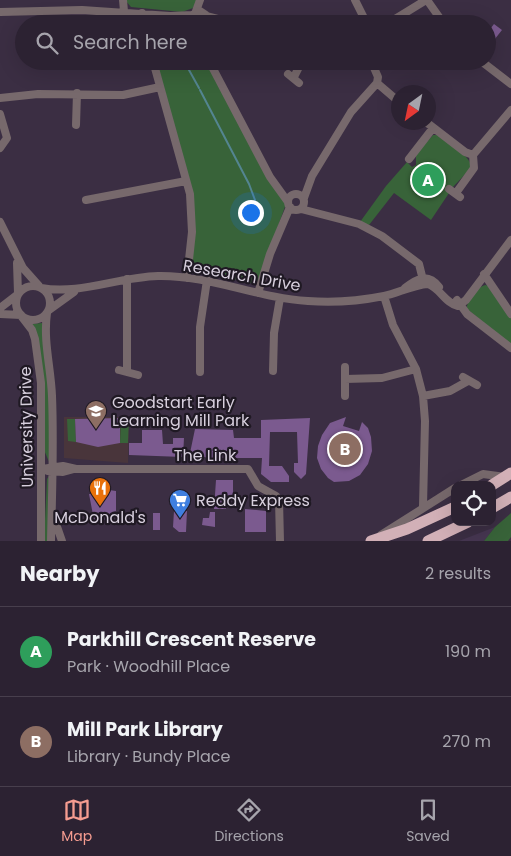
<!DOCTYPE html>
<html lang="en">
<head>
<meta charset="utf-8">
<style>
	body { margin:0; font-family:Poppins,sans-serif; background:#382f3e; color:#f1f3f6 }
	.controls { position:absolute; right:15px; bottom:15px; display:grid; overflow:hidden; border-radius:10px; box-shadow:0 5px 20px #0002 }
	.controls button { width:45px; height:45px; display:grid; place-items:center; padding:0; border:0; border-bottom:1px solid #483f4d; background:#2c2232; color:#f1f3f6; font:25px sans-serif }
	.compass { position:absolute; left:391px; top:85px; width:45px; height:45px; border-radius:50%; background:#2c2232; box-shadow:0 5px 20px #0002; rotate:213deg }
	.you { position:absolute; left:250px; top:212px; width:18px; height:18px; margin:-12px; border:4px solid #fff; border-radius:50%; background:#1a73e8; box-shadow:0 0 0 8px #1a73e833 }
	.badge { display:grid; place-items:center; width:32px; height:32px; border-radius:50%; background:#f59c90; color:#fff; font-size:16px; font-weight:700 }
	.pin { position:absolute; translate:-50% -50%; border:2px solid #fff; box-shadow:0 1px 5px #0006 }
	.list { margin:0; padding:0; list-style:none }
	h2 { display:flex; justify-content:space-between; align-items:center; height:65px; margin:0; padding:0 20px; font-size:21px }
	h2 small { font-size:16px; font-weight:400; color:#a6a4ac }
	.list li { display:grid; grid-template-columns:32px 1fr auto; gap:15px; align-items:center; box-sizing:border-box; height:90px; padding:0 20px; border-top:1px solid #483f4d }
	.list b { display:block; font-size:19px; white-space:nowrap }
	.list p { margin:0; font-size:16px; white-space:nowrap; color:#a6a4ac }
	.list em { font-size:16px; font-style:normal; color:#a6a4ac }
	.icon { flex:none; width:28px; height:28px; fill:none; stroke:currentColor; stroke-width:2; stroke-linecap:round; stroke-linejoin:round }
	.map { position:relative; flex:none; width:511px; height:541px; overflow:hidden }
	.search { position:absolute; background:#2c2232; box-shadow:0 5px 20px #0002; left:15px; right:15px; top:15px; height:55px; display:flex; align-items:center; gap:12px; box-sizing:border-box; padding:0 18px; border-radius:28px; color:#a6a4ac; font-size:19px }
	.sheet { height:245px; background:#2c2232 }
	nav { display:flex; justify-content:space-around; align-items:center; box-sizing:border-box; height:70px; border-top:1px solid #483f4d; background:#2c2232; font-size:14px; color:#a6a4ac }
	nav a { display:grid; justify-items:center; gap:2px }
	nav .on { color:#f59c90 }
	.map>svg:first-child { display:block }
	.built { fill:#463651 }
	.education { fill:#49353b }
	.green { fill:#386339 }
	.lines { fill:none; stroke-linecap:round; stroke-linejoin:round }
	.stream { stroke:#548591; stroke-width:2 }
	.building { fill:#7b5a8f }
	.minor { stroke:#77696c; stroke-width:8 }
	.highway { stroke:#d2b0b7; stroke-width:11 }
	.labels { text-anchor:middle; stroke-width:4.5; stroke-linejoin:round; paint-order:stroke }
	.street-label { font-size:16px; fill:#d7cfdd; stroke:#1f1923 }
	.poi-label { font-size:16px; fill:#d7cfdd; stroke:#1f1923; text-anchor:start }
</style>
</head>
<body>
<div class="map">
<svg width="511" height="541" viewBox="0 0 511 541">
	<rect width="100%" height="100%" fill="#3b2e43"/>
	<path class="built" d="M495 527 484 541H459Z"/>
	<path class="education" d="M64 417H129L128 463 64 458Z"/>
	<path class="green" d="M125 0H197L193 8 182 12 131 7Z
		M149 18 186 24H146Z
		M156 61H206L286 204 259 279 255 284 191 270 195 233 193 194Z
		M433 135H437C448 143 468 153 472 167L453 187 431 220 394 193 369 225 360 222 386 186 407 162 412 167 416 165V154Z
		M486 285 491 288 511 318V345L467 309C466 301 477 286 486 285Z
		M42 323 50 379V464L44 450 32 324Z
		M121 417H129L128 443H120Z
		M67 419H75L76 442 68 441Z
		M49 476 48 541H44L47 479Z
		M511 513V537L508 541H484L495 527Z"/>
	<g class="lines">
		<path class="stream" d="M184 61 199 88
			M200 90 249 184 255 200 250 219"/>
	</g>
	<path class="building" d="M494 24 502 30 487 49V33Z
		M346 417 343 426 359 431 362 422 368 428 371 437 372 451 368 464 360 475 349 481 334 482 328 478 321 469 317 458 318 446 322 435 330 423Z
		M120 418V443L98 447 76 442 75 419Z
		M310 418 306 474 301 479 294 472V463H298L297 432H270L269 466H282L289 476V482H271L261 474 262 458H208L190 453 195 429 233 430 234 438H261V420Z
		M142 430H162L163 444H173V438H184L183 457 129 455V443H142Z
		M216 480H233V496L225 495 226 509H214Z
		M109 490 116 491V511L112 512V518L109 520H94L89 494H102Z
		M245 509 266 511V532H245Z
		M174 511H187L186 532H179L173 527Z
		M210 512H215V527L202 525 203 518H209Z
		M153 513H160V530H153Z"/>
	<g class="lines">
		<path class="minor" d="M123 0 124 11
			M355 0 366 22
			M427 0 444 24
			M196 11 200 0
			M0 12 82 10 170 16 192 15
			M142 13V24
			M207 16 238 24
			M193 24 192 15 200 11 206 15 205 24
			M387 24 426 0
			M153 61 190 194 192 232 187 278
			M209 61 270 177 288 202
			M481 61 511 84
			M288 74 299 83
			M294 77 302 61
			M377 83 398 101
			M0 98 38 94 123 95 160 87
			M0 114 7 138 0 148
			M426 122 465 152 473 155 511 110
			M76 125 77 93
			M409 159 433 128
			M449 189 460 197
			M456 193 474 168 473 155
			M288 202a8 8 0 1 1 16 0a8 8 0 1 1-16 0Z
			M304 198 312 176 351 112 377 83 378 77 371 61
			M86 200 186 181
			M301 209 359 224 382 236 419 264 424 284
			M0 222 23 268 39 286
			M17 263 18 293
			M484 274 511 314
			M16 303a17 17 0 1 1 34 0a17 17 0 1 1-34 0Z
			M41 288C80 295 118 277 158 276 210 275 257 298 308 301 333 303 359 301 384 296 398 293 413 285 428 284 440 288 445 303 458 306L466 300 511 240
			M405 288C418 278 428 273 439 287
			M258 293 270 254 290 207
			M384 296 393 325 416 369 423 396 425 421 423 506
			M457 300 467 314 511 348
			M0 308 17 295
			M49 310 74 292
			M47 313C43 341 51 368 52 396 54 445 52 493 51 541
			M0 314 21 315
			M22 317 32 330 35 339 41 383V541
			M345 367V396
			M119 370 138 375
			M127 371V279
			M273 371 274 333 280 298
			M200 372V327L207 280
			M463 377 477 385
			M345 379 382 378 416 369
			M423 396 450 391 468 381
			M42 469 63 466 76 469H248L258 486 276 496 279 500 280 541
			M48 471 63 472 74 469
			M461 485 483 474 505 477
			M54 518 62 541
			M381 535 455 488"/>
		<path class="highway" d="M492 485 511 473
			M492 508 511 497
			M371 541 407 529 455 507
			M428 541 468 522"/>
	</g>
	<defs>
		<g id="school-pin" transform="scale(1.125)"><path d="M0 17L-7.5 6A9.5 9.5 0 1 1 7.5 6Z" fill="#8d6e63" stroke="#1f1923"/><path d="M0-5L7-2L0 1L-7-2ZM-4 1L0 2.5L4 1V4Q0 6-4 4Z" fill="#fff"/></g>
		<g id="restaurant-pin" transform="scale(1.125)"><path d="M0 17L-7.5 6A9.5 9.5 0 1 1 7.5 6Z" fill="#e8710a" stroke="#1f1923"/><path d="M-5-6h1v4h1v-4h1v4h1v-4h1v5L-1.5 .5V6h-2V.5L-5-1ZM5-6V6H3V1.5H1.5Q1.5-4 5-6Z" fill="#fff"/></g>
		<g id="supermarket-pin" transform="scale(1.125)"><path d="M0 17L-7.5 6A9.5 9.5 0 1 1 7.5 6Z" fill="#3f7fe0" stroke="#1f1923"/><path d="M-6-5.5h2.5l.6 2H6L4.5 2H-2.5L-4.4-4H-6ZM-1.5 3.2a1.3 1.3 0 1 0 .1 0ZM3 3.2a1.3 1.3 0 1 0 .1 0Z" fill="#fff"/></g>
	</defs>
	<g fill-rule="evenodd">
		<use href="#school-pin" x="96" y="411"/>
		<use href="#restaurant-pin" x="100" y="488"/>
		<use href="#supermarket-pin" x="180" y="500"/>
	</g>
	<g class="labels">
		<g class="street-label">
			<text transform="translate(242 275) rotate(10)" y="6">Research Drive</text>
			<text transform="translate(26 427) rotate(-91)" y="6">University Drive</text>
			<text x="205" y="461">The Link</text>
		</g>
		<g class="poi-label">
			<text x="112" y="408">Goodstart Early<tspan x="112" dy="18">Learning Mill Park</tspan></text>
			<text x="196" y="506">Reddy Express</text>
			<text x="100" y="523" text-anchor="middle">McDonald's</text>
		</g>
	</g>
</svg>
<div class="controls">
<button><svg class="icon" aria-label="locate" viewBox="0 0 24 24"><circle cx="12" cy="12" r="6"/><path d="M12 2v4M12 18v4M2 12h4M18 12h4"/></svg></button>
</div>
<svg class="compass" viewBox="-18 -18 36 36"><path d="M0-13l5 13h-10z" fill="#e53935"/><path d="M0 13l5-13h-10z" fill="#a6a4ac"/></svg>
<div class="you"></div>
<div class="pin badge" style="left:428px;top:180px;background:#2e9e5b">A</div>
<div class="pin badge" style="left:345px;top:449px;background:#8d6e63">B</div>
<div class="search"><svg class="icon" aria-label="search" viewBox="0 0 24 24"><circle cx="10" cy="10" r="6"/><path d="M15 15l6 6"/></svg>Search here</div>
</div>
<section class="sheet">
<h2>Nearby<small>2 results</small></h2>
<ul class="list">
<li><span class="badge" style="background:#2e9e5b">A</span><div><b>Parkhill Crescent Reserve</b><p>Park · Woodhill Place</p></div><em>190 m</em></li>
<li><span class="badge" style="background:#8d6e63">B</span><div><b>Mill Park Library</b><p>Library · Bundy Place</p></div><em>270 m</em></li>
</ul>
</section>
<nav>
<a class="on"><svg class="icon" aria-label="map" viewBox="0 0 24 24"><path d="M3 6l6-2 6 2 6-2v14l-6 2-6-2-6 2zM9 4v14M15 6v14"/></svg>Map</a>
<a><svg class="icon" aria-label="directions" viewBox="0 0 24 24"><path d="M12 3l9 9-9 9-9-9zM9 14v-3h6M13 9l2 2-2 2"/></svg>Directions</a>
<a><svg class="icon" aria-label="saved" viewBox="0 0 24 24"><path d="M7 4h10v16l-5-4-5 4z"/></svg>Saved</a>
</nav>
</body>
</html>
